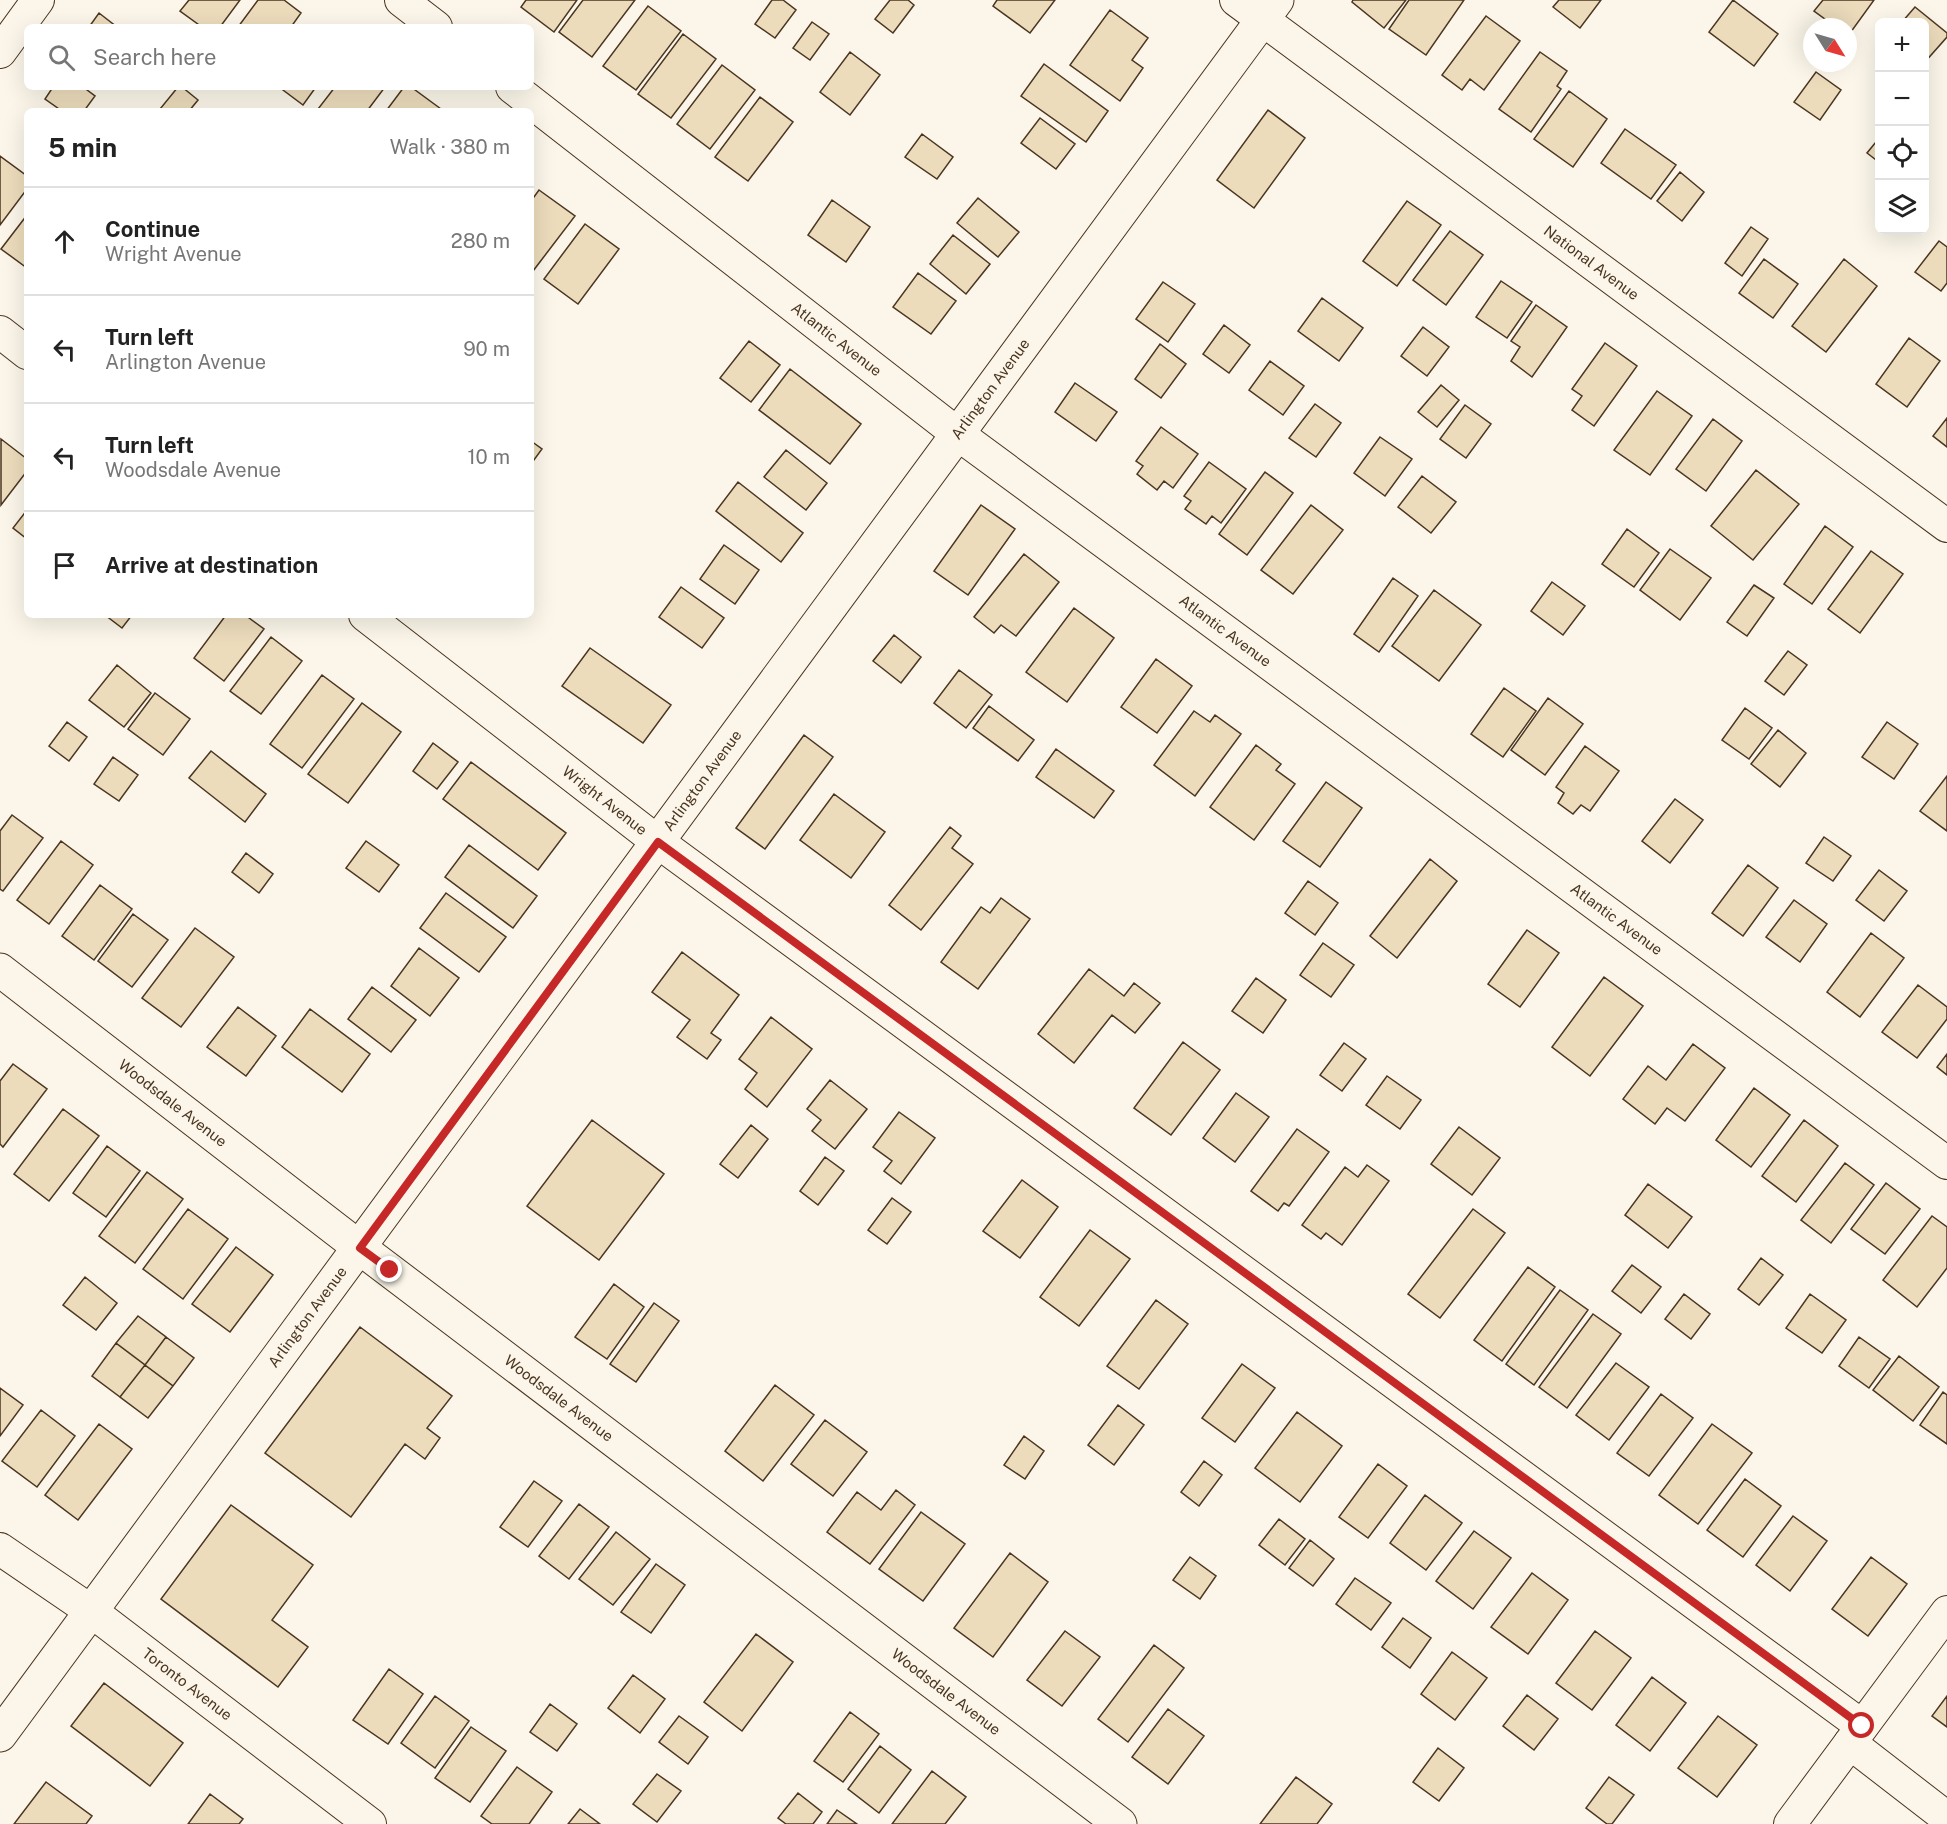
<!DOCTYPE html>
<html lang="en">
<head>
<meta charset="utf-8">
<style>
	body { margin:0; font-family:"Public Sans",sans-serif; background:#f6f6f6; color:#222 }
	.controls { position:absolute; right:18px; top:18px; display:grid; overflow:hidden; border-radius:9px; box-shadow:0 6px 24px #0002 }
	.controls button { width:54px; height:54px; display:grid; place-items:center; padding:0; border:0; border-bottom:2px solid #e0e0e0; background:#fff; color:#222; font:30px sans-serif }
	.compass { position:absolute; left:1803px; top:18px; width:54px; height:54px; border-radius:50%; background:#fff; box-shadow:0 6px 24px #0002; rotate:127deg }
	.stop { position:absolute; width:18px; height:18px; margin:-14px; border:4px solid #c62828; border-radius:50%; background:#fff }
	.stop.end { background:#c62828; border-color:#fff; box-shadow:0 2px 6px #0008 }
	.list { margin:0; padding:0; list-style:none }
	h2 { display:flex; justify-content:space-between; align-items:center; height:78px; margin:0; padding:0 24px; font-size:26px }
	h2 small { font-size:20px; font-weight:400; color:#767676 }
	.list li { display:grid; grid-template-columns:39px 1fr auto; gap:18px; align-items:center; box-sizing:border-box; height:108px; padding:0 24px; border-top:2px solid #e0e0e0 }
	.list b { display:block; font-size:22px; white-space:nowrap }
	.list p { margin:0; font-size:20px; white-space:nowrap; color:#767676 }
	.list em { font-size:20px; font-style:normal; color:#767676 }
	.icon { flex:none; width:33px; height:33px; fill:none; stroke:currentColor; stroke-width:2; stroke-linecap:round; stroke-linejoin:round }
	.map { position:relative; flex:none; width:1947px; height:1824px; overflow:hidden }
	.search { position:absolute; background:#fff; box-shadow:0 6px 24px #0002; left:24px; top:24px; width:510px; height:66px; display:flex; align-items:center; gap:15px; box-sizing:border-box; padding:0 21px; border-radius:9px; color:#767676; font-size:22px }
	.panel { position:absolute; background:#fff; box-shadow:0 6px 24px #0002; left:24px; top:108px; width:510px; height:510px; border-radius:9px }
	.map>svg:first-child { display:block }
	.building { fill:#ecdcbc; stroke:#4a3520; stroke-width:1.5 }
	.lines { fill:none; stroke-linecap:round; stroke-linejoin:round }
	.street-casing { stroke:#4a3520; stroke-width:34 }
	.secondary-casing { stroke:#4a3520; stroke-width:35 }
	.street { stroke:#fbf6e9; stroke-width:32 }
	.secondary { stroke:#fbf6e9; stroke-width:33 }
	.route { stroke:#c62828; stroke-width:8 }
	.labels { text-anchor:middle; stroke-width:4.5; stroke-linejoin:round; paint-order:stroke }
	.street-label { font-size:15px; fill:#4a3520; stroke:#fbf6e9 }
</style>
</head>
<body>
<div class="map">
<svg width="1947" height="1824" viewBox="0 0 1947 1824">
	<rect width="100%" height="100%" fill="#fbf6e9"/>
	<path class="building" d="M189 0H240L220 27H202L180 11Z
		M258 0H284L301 13 291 27H238Z
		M526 0H577L554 32 521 7Z
		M583 0H635L592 57 559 32Z
		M772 0H783L796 10 775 38 755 24Z
		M890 0H908L914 5 893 33 875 19Z
		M997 0H1055L1030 33 993 6Z
		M1353 0H1406L1384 28 1352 2Z
		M1409 0H1464L1426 55 1389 29Z
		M1559 0H1601L1580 28 1553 7Z
		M1733 0 1778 34 1754 66 1709 32Z
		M1823 0H1874L1848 36V27H1836L1814 11Z
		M648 6 681 31 636 90 603 66Z
		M1915 7 1947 33V37L1924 63V22H1902Z
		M1110 10 1148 38 1132 60 1143 68 1120 101 1070 65Z
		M99 13 117 27H89Z
		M1486 16 1520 41 1484 90 1470 79 1462 90 1442 75Z
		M812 22 829 34 810 60 793 48Z
		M683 34 716 59 671 118 638 94Z
		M850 52 880 75 850 115 820 92Z
		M1540 52 1567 71 1557 86 1561 89 1531 132 1499 109Z
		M1044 64 1108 111 1086 142 1021 96Z
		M722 65 755 90 710 149 677 124Z
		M1816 72 1841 90 1820 120 1794 102Z
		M53 87H83L95 96 84 111H62L45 99Z
		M178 87H182L198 100 189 111H163L160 109Z
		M279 87H316L303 105Z
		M335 87H385L367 111H321L318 109Z
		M404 87H411L441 109 439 111H386Z
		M1569 91 1607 119 1573 167 1534 139Z
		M760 97 793 122 748 181 715 157Z
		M1268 110 1305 138 1254 208 1217 180Z
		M1040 118 1075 144 1056 169 1021 143Z
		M1625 129 1676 165 1651 199 1601 163Z
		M922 134 953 157 937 179 905 157Z
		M1880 137V163L1867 153Z
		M0 156 27 176V189L0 225Z
		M1680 172 1704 192 1682 221 1657 201Z
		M539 190 575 216 533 271 531 269V201Z
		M978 198 1019 232 998 257 957 223Z
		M832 200 870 227 846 262 808 235Z
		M1407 201 1441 225 1397 286 1363 261Z
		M27 215V268L1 249Z
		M585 224 619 249 578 304 544 279Z
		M1751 227 1768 239 1742 276 1725 263Z
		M1450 231 1483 255 1446 305 1413 280Z
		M953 235 990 264 966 294 930 264Z
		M1939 241 1947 247V283L1941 291 1915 272Z
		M1764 259 1798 284 1773 318 1739 293Z
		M1844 259 1877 286 1826 352 1792 326Z
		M918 273 956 301 931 334 893 307Z
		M1501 281 1532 302 1507 338 1476 317Z
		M1163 282 1195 304 1168 342 1136 319Z
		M1322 298 1363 328 1339 361 1298 331Z
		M1536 305 1567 327 1532 377 1511 361 1520 347 1511 341Z
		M1224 325 1250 345 1229 373 1203 354Z
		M1423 327 1449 347 1427 376 1401 356Z
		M1909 338 1940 361 1907 407 1876 384Z
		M749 341 780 365 751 402 720 378Z
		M1605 343 1637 366 1594 426 1572 410 1582 396 1572 389Z
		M1160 344 1186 364 1161 398 1135 379Z
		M1270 361 1304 386 1283 415 1249 390Z
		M790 369 861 424 830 464 759 410Z
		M1075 383 1117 412 1096 441 1055 412Z
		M1441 385 1459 400 1437 427 1418 412Z
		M1657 391 1692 416 1650 475 1614 450Z
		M1315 404 1341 423 1316 457 1289 438Z
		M1465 405 1491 424 1466 458 1440 439Z
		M1947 418V447L1933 436Z
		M1713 419 1742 441 1706 491 1676 469Z
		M1161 427 1198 454 1173 488 1164 481 1157 490 1137 474 1143 466 1136 461Z
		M1380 437 1412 459 1385 496 1354 473Z
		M1 439 27 459V471L1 505Z
		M531 441 542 449 531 464Z
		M786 450 827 483 806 510 764 477Z
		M1209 462 1246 489 1221 523 1212 516 1206 524 1185 509 1191 501 1184 496Z
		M1756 470 1799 504 1753 560 1711 526Z
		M1265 472 1293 493 1247 555 1219 534Z
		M1422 476 1456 502 1431 533 1398 507Z
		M738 482 803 533 781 562 716 511Z
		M981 505 1015 529 968 595 934 571Z
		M1311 505 1343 530 1293 594 1261 570Z
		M27 510V539L13 528Z
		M1825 526 1853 547 1812 604 1784 584Z
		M1627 529 1659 553 1634 587 1602 564Z
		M724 545 759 570 735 604 700 579Z
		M1670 549 1711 578 1680 620 1640 590Z
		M1871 551 1903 574 1860 633 1828 609Z
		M1024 554 1059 582 1016 636 1001 625 994 633 974 617Z
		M1393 578 1418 596 1379 652 1354 634Z
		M1552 582 1585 606 1563 635 1531 611Z
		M1754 585 1774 598 1747 636 1727 622Z
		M681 587 724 618 702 648 659 617Z
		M1434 590 1481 625 1439 681 1392 646Z
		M1074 608 1114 638 1067 702 1026 672Z
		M105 615H132L122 628Z
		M226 615H245L264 629 224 681 194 658Z
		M894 635 921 657 901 683 873 661Z
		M271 637 302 661 261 714 230 691Z
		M590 648 671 705 643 743 562 686Z
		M1788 651 1807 665 1784 695 1765 681Z
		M1156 659 1192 686 1157 733 1121 707Z
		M117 665 151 693 124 727 89 700Z
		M959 670 992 695 966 728 934 703Z
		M322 675 354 699 302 768 270 744Z
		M1504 688 1536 711 1503 757 1471 734Z
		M155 693 190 719 163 755 128 729Z
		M1548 698 1583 724 1545 775 1511 750Z
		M362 703 401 732 348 803 308 774Z
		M989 706 1034 740 1018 761 973 728Z
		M1745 708 1772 728 1749 759 1722 740Z
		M1194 711 1210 722 1215 715 1241 734 1195 796 1154 765Z
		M67 722 87 737 69 761 49 746Z
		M1887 722 1918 744 1894 779 1862 757Z
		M1778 730 1806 753 1780 787 1751 764Z
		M804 735 833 757 765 849 736 828Z
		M433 743 458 762 437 789 413 771Z
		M1256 745 1281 764 1276 770 1295 784 1254 840 1210 807Z
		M1585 746 1619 771 1590 811 1581 805 1573 814 1558 803 1564 793 1556 787Z
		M1056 749 1114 791 1094 818 1036 777Z
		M211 751 266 794 245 822 189 778Z
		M113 757 138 775 119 801 94 784Z
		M471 762 566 833 538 870 443 799Z
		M1947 776V831L1920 811Z
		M1326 782 1362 808 1320 867 1283 841Z
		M834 794 885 832 851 878 800 840Z
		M1675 799 1703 820 1670 863 1642 841Z
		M12 815 43 838 3 891 0 889V831Z
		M950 827 961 836 952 848 973 864 921 930 889 905Z
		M1824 837 1851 856 1833 881 1806 863Z
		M61 841 93 865 49 924 17 900Z
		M366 841 399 865 379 892 346 868Z
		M469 845 537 896 513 928 445 877Z
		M246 853 273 874 259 893 232 872Z
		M1430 859 1457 881 1397 958 1370 936Z
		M1748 865 1778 888 1743 936 1712 913Z
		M1879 870 1907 891 1884 921 1856 900Z
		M1308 881 1338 903 1315 935 1285 913Z
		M100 885 132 909 94 960 62 936Z
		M446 893 506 937 479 972 420 928Z
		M1001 898 1030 919 978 989 941 962 981 907 990 913Z
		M1794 900 1827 924 1800 962 1766 937Z
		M133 914 168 940 132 987 98 961Z
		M195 928 234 957 181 1027 142 998Z
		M1527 930 1559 953 1520 1007 1488 984Z
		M1871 933 1904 958 1860 1017 1827 992Z
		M1323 943 1354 965 1331 997 1300 975Z
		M419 948 459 978 430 1016 391 986Z
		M682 952 739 995 711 1033 721 1040 707 1059 677 1037 690 1020 652 992Z
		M1089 969 1124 996 1134 983 1160 1003 1135 1033 1112 1015 1074 1063 1038 1034Z
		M1604 977 1643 1006 1590 1076 1552 1047Z
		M1256 978 1286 1000 1263 1033 1232 1011Z
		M1918 985 1947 1007V1019L1917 1058 1882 1032Z
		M372 987 416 1020 391 1052 348 1019Z
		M238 1007 276 1036 246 1076 207 1047Z
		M310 1009 370 1054 342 1092 282 1047Z
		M771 1017 812 1049 767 1107 745 1089 757 1073 739 1059Z
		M1183 1042 1220 1070 1171 1135 1134 1108Z
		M1344 1043 1366 1059 1342 1091 1320 1075Z
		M1693 1044 1725 1068 1685 1121 1667 1108 1655 1124 1623 1099 1648 1066 1666 1080Z
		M1947 1054V1075L1937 1067Z
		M13 1064 47 1089 3 1147 0 1144V1081Z
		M1387 1076 1421 1100 1400 1129 1366 1105Z
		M830 1080 867 1109 835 1149 812 1131 821 1120 807 1109Z
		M1754 1088 1790 1115 1751 1167 1716 1140Z
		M1236 1093 1269 1117 1235 1162 1203 1138Z
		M63 1109 99 1136 49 1201 14 1174Z
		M899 1112 935 1138 901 1184 884 1171 892 1161 873 1147Z
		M592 1120 664 1174 599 1260 527 1206Z
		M1804 1120 1838 1146 1796 1202 1762 1176Z
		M751 1125 768 1139 738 1178 720 1164Z
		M1459 1127 1500 1158 1472 1195 1431 1164Z
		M1297 1129 1329 1152 1289 1206 1284 1203 1278 1211 1251 1191Z
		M107 1146 140 1171 106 1217 73 1193Z
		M825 1157 844 1171 818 1205 800 1191Z
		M1845 1163 1874 1185 1831 1243 1801 1220Z
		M1367 1165 1389 1181 1342 1245 1326 1233 1321 1239 1302 1225 1345 1167 1358 1177Z
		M147 1172 183 1199 135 1263 99 1236Z
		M1022 1180 1058 1207 1020 1258 983 1231Z
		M1886 1183 1920 1209 1885 1254 1851 1229Z
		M1648 1184 1692 1217 1668 1248 1625 1215Z
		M892 1198 911 1212 887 1244 868 1230Z
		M188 1209 228 1239 183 1299 143 1269Z
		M1473 1209 1505 1233 1440 1318 1408 1294Z
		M1932 1216 1947 1227V1268L1917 1307 1883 1280Z
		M1090 1230 1130 1259 1079 1326 1040 1297Z
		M236 1247 273 1275 230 1332 192 1304Z
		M1761 1258 1783 1275 1759 1305 1738 1289Z
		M1632 1265 1661 1287 1641 1313 1612 1291Z
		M1528 1267 1555 1287 1502 1361 1474 1340Z
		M85 1277 117 1303 96 1330 63 1305Z
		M614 1284 644 1307 607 1359 575 1337Z
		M1560 1290 1588 1310 1534 1385 1506 1364Z
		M1684 1294 1710 1314 1691 1339 1665 1319Z
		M1810 1294 1846 1320 1822 1353 1786 1328Z
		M1156 1300 1188 1324 1139 1389 1107 1366Z
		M654 1303 679 1321 636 1382 610 1364Z
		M1593 1314 1621 1334 1567 1408 1539 1387Z
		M138 1316 166 1337 145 1365 116 1343Z
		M360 1327 452 1396 427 1428 440 1438 425 1459 405 1444 351 1517 265 1453Z
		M166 1337 194 1358 173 1386 145 1365Z
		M1859 1337 1890 1359 1869 1388 1839 1366Z
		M116 1343 145 1365 120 1397 92 1376Z
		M1899 1356 1939 1387 1913 1421 1873 1390Z
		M1616 1363 1649 1387 1609 1440 1576 1415Z
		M1242 1364 1275 1388 1235 1442 1202 1418Z
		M145 1365 173 1386 148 1418 120 1397Z
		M775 1385 814 1415 763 1481 725 1451Z
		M0 1388 23 1405 0 1436Z
		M1943 1392 1947 1395V1444L1920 1425Z
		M1661 1394 1693 1418 1649 1476 1617 1453Z
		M1118 1405 1144 1425 1114 1465 1088 1445Z
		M41 1410 75 1436 37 1487 2 1461Z
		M1297 1412 1342 1446 1300 1502 1255 1468Z
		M825 1420 867 1452 833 1496 791 1464Z
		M99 1424 132 1449 78 1520 45 1495Z
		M1712 1424 1752 1453 1698 1524 1659 1495Z
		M1024 1436 1044 1451 1025 1479 1004 1465Z
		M1204 1461 1222 1475 1199 1506 1181 1492Z
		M1378 1464 1407 1486 1368 1538 1339 1517Z
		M1745 1479 1781 1506 1743 1557 1707 1530Z
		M534 1481 562 1501 528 1547 500 1527Z
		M896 1490 915 1505 870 1564 827 1532 857 1492 881 1510Z
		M1425 1495 1462 1523 1426 1570 1390 1543Z
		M579 1504 609 1527 569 1579 539 1556Z
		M231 1505 313 1565 272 1620 308 1647 278 1687 161 1599Z
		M921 1512 965 1544 923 1601 879 1569Z
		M1793 1516 1827 1541 1790 1591 1756 1565Z
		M1279 1519 1305 1539 1285 1565 1259 1545Z
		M1474 1531 1511 1558 1473 1609 1436 1581Z
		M616 1532 650 1559 613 1605 579 1579Z
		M1310 1540 1334 1559 1313 1586 1289 1568Z
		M1010 1553 1048 1582 993 1657 954 1628Z
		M1190 1557 1216 1576 1200 1599 1173 1580Z
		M1871 1557 1907 1584 1868 1636 1832 1609Z
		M656 1564 685 1585 651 1633 621 1612Z
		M1532 1573 1568 1600 1528 1654 1491 1627Z
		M1355 1578 1391 1603 1371 1630 1336 1604Z
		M1403 1618 1431 1638 1410 1668 1382 1647Z
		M1065 1631 1100 1657 1062 1706 1027 1680Z
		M1595 1631 1631 1658 1592 1710 1556 1683Z
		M756 1634 793 1662 742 1731 704 1702Z
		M1154 1645 1184 1668 1128 1742 1098 1719Z
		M1452 1652 1487 1678 1455 1720 1421 1694Z
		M389 1669 423 1694 388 1744 353 1720Z
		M633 1675 665 1699 640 1733 608 1708Z
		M1652 1677 1686 1703 1650 1751 1616 1725Z
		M104 1683 183 1743 150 1786 71 1726Z
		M1527 1695 1558 1719 1534 1750 1503 1726Z
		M435 1696 469 1721 435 1768 401 1743Z
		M1947 1696V1727L1932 1716Z
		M550 1704 577 1724 557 1751 530 1732Z
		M1168 1709 1204 1736 1168 1784 1132 1757Z
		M850 1712 879 1734 843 1782 814 1761Z
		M679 1716 708 1737 688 1764 659 1742Z
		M1718 1716 1757 1745 1717 1797 1678 1768Z
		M471 1727 506 1751 470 1802 435 1778Z
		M880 1746 911 1770 879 1813 848 1789Z
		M1438 1748 1464 1768 1439 1801 1413 1782Z
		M517 1767 552 1792 529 1824H492L481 1816Z
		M932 1771 966 1797 945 1824H892Z
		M657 1774 681 1791 657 1822 633 1804Z
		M1296 1777 1332 1804 1317 1824H1260Z
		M1609 1777 1634 1795 1612 1824H1607L1586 1808Z
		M46 1782 92 1816 86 1824H14Z
		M798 1793 822 1812 813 1824H786L778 1818Z
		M210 1794 243 1819 239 1824H188Z
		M580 1809 600 1824H568Z
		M837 1810 857 1824H827Z"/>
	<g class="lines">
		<g class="street-casing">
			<g id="street">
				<path d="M401 0 436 27"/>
				<path id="s1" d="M1236 0 1947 526"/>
				<path d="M0 52 38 0"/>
				<path id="s2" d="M512 87 959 435 1947 1163"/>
				<path d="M0 332 27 353"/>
				<path id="s3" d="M365 615 658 842 1862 1726"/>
				<path id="s4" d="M0 1549 91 1611 370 1824"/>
				<path d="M1850 1743 1947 1818"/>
				<path d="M1790 1824 1947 1612"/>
			</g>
		</g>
		<g class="secondary-casing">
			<g id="secondary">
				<path id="s5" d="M0 970 360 1248 1120 1824"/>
				<path id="s6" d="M0 1735 1277 0"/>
			</g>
		</g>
		<use href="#street" class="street"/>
		<use href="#secondary" class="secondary"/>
	</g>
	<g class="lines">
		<path class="route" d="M390 1270 360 1248 658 842 1862 1726"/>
	</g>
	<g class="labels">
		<g class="street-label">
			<text dy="5" stroke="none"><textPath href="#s1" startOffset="442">National Avenue</textPath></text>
			<text dy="5" stroke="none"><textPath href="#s2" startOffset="411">Atlantic Avenue</textPath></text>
			<text dy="5" stroke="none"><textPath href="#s6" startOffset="1671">Arlington Avenue</textPath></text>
			<text dy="5" stroke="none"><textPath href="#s2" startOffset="897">Atlantic Avenue</textPath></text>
			<text dy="5" stroke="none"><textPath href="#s6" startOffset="1185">Arlington Avenue</textPath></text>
			<text dy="5" stroke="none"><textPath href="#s3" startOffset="303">Wright Avenue</textPath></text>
			<text dy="5" stroke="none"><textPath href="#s2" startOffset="1383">Atlantic Avenue</textPath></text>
			<text dy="5" stroke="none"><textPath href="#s5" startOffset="218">Woodsdale Avenue</textPath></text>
			<text dy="5" stroke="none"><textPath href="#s6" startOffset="519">Arlington Avenue</textPath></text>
			<text dy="5" stroke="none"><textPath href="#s5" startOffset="704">Woodsdale Avenue</textPath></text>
			<text dy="5" stroke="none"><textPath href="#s4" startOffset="231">Toronto Avenue</textPath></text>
			<text dy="5" stroke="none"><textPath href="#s5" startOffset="1190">Woodsdale Avenue</textPath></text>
		</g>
	</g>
</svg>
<div class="controls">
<button>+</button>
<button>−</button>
<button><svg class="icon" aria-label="locate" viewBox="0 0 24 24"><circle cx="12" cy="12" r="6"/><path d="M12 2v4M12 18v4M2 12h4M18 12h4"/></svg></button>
<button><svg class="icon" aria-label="layers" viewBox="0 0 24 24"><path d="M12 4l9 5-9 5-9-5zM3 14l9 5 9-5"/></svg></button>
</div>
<svg class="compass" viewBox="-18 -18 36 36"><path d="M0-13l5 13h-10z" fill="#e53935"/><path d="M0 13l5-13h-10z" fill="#767676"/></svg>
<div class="stop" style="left:1862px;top:1726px"></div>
<div class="stop end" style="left:390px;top:1270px"></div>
<div class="search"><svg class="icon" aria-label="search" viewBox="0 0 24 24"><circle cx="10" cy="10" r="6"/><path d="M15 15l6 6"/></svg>Search here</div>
<section class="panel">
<h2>5 min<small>Walk · 380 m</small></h2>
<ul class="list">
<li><svg class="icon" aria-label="ahead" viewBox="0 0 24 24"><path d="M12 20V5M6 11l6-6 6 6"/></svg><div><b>Continue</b><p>Wright Avenue</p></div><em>280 m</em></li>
<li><svg class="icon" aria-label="left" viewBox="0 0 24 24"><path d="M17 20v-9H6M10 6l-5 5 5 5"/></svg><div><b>Turn left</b><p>Arlington Avenue</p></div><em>90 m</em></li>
<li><svg class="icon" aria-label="left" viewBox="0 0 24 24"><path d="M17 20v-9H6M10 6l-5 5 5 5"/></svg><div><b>Turn left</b><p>Woodsdale Avenue</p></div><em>10 m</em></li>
<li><svg class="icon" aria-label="arrive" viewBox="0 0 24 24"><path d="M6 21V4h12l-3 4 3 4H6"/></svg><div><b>Arrive at destination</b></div></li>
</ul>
</section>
</div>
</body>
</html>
